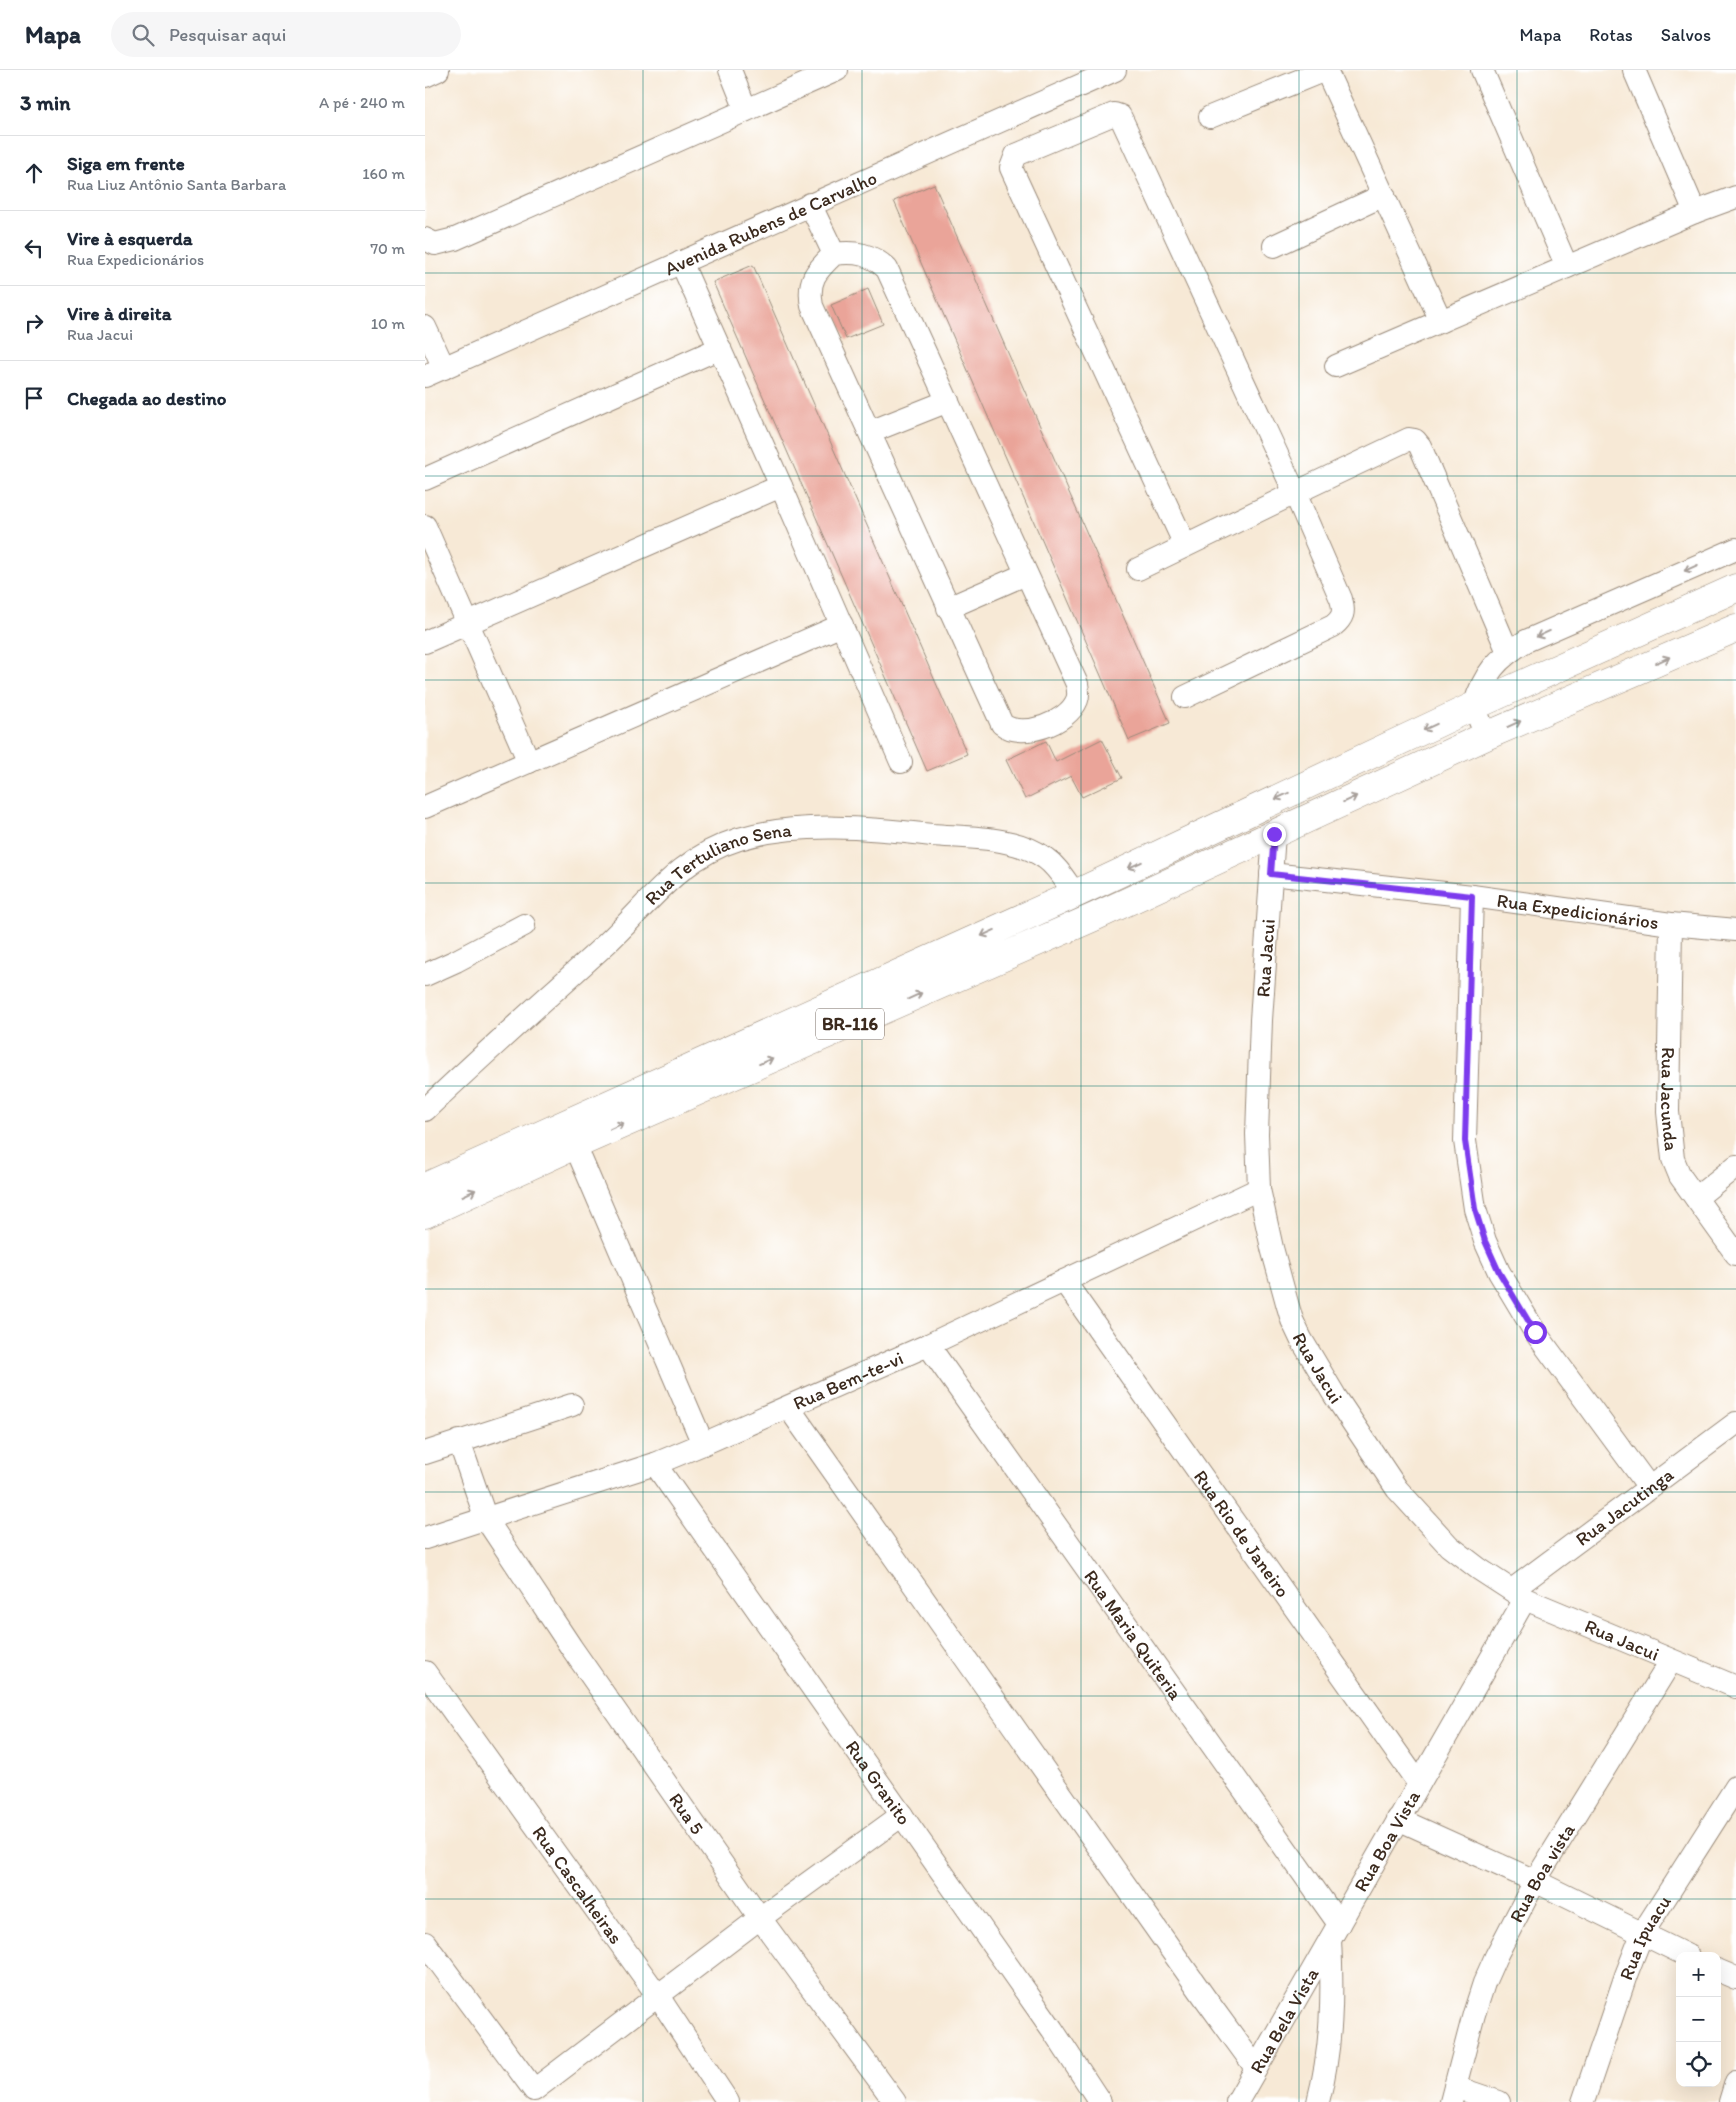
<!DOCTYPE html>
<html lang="pt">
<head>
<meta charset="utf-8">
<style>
	body { margin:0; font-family:Itim,sans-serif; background:#f6f6f7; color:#1f2937 }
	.controls { position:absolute; right:15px; bottom:15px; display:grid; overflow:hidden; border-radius:10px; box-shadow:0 5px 20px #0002 }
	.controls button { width:45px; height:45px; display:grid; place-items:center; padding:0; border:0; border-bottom:1px solid #e0e1e3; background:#fff; color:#1f2937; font:25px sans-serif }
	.stop { position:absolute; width:15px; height:15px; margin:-11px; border:4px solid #7c3aed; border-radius:50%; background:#fff }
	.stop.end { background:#7c3aed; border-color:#fff; box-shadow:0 1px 5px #0008 }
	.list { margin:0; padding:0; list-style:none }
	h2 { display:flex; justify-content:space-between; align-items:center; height:65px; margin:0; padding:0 20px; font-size:21px }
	h2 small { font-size:16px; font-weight:400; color:#747a83 }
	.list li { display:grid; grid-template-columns:32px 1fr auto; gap:15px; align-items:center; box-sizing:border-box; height:75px; padding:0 20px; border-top:1px solid #e0e1e3 }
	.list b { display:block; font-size:19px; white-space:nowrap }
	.list p { margin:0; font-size:16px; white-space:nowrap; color:#747a83 }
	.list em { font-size:16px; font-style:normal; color:#747a83 }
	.icon { flex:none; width:28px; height:28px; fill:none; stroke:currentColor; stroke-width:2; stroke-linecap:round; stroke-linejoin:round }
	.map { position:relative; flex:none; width:1311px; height:2032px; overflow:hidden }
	header { display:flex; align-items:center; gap:30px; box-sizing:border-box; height:70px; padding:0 25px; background:#fff; border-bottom:1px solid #e0e1e3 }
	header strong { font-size:24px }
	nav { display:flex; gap:28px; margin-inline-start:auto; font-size:18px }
	.search { width:350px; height:45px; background:#f6f6f7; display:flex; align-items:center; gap:12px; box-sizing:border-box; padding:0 18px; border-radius:28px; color:#747a83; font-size:19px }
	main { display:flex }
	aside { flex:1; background:#fff }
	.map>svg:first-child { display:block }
	.building { fill:#eaa499 }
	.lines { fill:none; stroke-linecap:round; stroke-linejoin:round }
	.street-casing { stroke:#998a7a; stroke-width:24 }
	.highway-casing { stroke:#998a7a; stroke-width:29 }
	.street { stroke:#fff; stroke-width:22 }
	.highway { stroke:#fff; stroke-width:28 }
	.oneway { stroke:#a79f9a }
	.route { stroke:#7c3aed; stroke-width:6 }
	.grid { fill:none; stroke:#0f766e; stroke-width:1; stroke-opacity:0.55 }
	.labels { text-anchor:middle; stroke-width:4; stroke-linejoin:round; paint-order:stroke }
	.shield { fill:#fff; stroke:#766a62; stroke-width:1 }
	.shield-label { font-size:18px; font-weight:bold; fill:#3b2a1e }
	.street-label { font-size:19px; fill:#3b2a1e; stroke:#fff }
</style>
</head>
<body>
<header>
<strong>Mapa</strong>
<div class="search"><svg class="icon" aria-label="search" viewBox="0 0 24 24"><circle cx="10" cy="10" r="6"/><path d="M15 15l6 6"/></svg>Pesquisar aqui</div>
<nav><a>Mapa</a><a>Rotas</a><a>Salvos</a></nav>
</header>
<main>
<aside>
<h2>3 min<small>A pé · 240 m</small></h2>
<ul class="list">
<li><svg class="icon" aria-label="ahead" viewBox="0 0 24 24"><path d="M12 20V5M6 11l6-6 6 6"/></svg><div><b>Siga em frente</b><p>Rua Liuz Antônio Santa Barbara</p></div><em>160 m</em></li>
<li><svg class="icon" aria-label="left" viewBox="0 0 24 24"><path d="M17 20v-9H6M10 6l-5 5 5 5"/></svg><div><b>Vire à esquerda</b><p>Rua Expedicionários</p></div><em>70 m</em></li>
<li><svg class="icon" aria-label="right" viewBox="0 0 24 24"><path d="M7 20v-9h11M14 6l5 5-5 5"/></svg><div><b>Vire à direita</b><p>Rua Jacui</p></div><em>10 m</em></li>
<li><svg class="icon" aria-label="arrive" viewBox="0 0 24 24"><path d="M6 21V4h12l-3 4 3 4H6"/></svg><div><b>Chegada ao destino</b></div></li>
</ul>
</aside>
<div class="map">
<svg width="1311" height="2032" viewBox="0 0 1311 2032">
	<rect width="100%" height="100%" fill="#fff"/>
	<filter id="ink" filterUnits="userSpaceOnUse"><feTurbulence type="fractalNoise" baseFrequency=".02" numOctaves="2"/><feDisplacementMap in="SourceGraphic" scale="10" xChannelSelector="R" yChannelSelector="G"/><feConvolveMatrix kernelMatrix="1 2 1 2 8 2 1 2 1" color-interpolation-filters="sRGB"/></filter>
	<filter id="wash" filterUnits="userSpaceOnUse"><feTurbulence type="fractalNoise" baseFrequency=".0096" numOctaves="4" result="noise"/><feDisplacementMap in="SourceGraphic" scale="20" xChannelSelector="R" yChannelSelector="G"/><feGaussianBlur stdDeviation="1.12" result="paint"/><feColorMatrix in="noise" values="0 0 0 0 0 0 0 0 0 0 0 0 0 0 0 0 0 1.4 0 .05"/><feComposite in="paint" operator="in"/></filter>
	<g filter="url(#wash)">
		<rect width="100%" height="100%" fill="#f7e9d6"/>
		<g id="blocks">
			<path class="building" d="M509 114 745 653 704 670 469 131Z
				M328 195 542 684 502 701 288 212Z
				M443 219 458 254 421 269 406 235Z
				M677 669 697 708 657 727 646 706 600 729 581 690 621 671 631 692Z"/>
		</g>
	</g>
	<g filter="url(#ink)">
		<use href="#blocks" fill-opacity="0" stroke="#998a7a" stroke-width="1"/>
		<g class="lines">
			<g class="street-casing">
				<g id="street">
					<path d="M305 0 321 40"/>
					<path d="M901 0 1016 251"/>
					<path d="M1057 0 1142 197"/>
					<path d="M1209 0 1270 142"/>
					<path d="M0 6 13 0"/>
					<path d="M785 47 900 0"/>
					<path d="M385 134 409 184C391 201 382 210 387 236L577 654C597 670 643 653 652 630 654 625 653 619 652 614L462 199C447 184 430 181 409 184"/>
					<path d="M0 169 10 174 30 169 412 0"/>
					<path d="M849 176 959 125"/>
					<path d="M256 192 356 416 476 692"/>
					<path d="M0 257 19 298"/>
					<path d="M911 296 1270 142 1311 127"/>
					<path id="s1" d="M0 306 690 0"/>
					<path d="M445 362 523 331"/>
					<path d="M0 409 295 278"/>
					<path d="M0 456 104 692"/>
					<path d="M760 475 586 98 591 85 689 44 695 46 697 50 870 423 984 369 990 370 995 376 1083 582"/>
					<path d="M713 499 870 423 916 529C920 542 918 548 908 556L760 627"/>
					<path d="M523 538 601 504"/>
					<path d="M0 572 356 416"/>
					<path d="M1061 666 1049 636C1059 604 1072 588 1101 571L1311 479"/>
					<path d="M0 737 417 555"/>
					<path id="s2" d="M849 764 836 950 832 1064 834 1119 847 1178 862 1233 867 1250 876 1269 910 1326 972 1419 1024 1476 1054 1499 1100 1529 1311 1617"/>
					<path id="s3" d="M846 804 1047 826 1246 854 1311 860"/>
					<path d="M1047 826 1040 1071 1050 1139 1060 1171 1074 1202 1110 1262 1224 1417"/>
					<path id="s4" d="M1246 854 1243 1042 1248 1089 1255 1106 1311 1184"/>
					<path d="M0 905 31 891 99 855"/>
					<path id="s5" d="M0 1040C59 983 121 929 181 874 225 833 253 788 314 769 374 751 446 758 507 765 543 768 590 766 620 788 633 797 641 812 650 824"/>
					<path d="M150 1075 278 1374"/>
					<path d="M1271 1128 1311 1096"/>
					<path id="s6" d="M639 1211 994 1714"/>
					<path id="s7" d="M503 1275 914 1854"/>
					<path d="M364 1338 780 1928 831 1998"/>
					<path id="s8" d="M34 1371 61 1449 146 1577 335 1848 470 2032"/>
					<path d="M0 1383 147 1335"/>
					<path id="s9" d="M230 1394 627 1959 675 2032"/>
					<path id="s10" d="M0 1468 230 1394 278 1374 503 1275 834 1119"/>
					<path id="s11" d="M1087 1520 1311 1353"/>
					<path id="s12" d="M0 1602 233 1926 303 2032"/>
					<path d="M973 1749 1110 1811 1263 1886"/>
					<path d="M0 1873 109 2020 335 1848 477 1745"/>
					<path d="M1292 1900 1311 1908"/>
					<path d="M1030 2017 1074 2032"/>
					<path id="s13" d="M812 2032 1100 1529"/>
					<path d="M893 2032C907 1978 908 1925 905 1870"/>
					<path id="s14" d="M1026 2032 1049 1944 1059 1913 1071 1886 1110 1811 1246 1591"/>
					<path id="s15" d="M1158 2032 1201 1905 1217 1864 1311 1717"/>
					<path d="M1305 2032 1311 2012"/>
				</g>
			</g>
			<g class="highway-casing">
				<path id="highway" d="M0 1117 650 824 1049 636 1311 518
					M0 1144 150 1075 667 848 1061 666 1311 558"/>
			</g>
			<use href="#street" class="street"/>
			<use href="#highway" class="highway"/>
		</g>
		<defs><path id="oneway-shaft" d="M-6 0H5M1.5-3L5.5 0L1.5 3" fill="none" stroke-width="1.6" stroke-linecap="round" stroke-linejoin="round" transform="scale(1.25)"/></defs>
		<g class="oneway">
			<use href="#oneway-shaft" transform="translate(1266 498) rotate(156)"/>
			<use href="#oneway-shaft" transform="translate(1118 564) rotate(156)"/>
			<use href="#oneway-shaft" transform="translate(1238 590) rotate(-24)"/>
			<use href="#oneway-shaft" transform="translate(1089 654) rotate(-24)"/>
			<use href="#oneway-shaft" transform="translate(1005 657) rotate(155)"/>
			<use href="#oneway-shaft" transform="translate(857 726) rotate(155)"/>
			<use href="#oneway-shaft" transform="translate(925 729) rotate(-25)"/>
			<use href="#oneway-shaft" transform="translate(710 795) rotate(155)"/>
			<use href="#oneway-shaft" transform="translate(563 863) rotate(156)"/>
			<use href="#oneway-shaft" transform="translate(490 926) rotate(-24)"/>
			<use href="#oneway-shaft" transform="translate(341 991) rotate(-24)"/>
			<use href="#oneway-shaft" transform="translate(192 1056) rotate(-24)"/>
			<use href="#oneway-shaft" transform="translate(44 1123) rotate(-25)"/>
		</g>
	</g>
	<g class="lines" filter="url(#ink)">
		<path class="route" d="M849 764 846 804 1047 826 1040 1071 1050 1139 1060 1171 1074 1202 1110 1262"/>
	</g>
	<path class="grid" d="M218 0V2032M437 0V2032M656 0V2032M874 0V2032M1092 0V2032M0 203H1311M0 406H1311M0 610H1311M0 813H1311M0 1016H1311M0 1219H1311M0 1422H1311M0 1626H1311M0 1829H1311"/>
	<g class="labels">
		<rect class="shield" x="391" y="938.5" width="68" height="31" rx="4"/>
		<g class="shield-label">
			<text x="425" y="960">BR-116</text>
		</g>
		<g class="street-label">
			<text dy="7" stroke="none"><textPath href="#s1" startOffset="378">Avenida Rubens de Carvalho</textPath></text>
			<text dy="7" stroke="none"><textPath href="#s5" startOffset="388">Rua Tertuliano Sena</textPath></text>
			<text dy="7" stroke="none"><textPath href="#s3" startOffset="309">Rua Expedicionários</textPath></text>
			<text transform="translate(840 888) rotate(-86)" y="7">Rua Jacui</text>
			<text dy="7" stroke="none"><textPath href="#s4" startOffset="175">Rua Jacunda</textPath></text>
			<text dy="7" stroke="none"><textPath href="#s2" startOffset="545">Rua Jacui</textPath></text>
			<text dy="7" stroke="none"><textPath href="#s10" startOffset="452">Rua Bem-te-vi</textPath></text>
			<text dy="7" stroke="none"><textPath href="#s11" startOffset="140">Rua Jacutinga</textPath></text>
			<text dy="7" stroke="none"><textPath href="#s6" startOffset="309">Rua Rio de Janeiro</textPath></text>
			<text dy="7" stroke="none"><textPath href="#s7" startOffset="355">Rua Maria Quiteria</textPath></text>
			<text dy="7" stroke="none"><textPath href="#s2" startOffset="965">Rua Jacui</textPath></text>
			<text dy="7" stroke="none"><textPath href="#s9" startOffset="389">Rua Granito</textPath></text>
			<text dy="7" stroke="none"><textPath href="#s8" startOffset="439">Rua 5</textPath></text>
			<text dy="7" stroke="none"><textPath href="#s13" startOffset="301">Rua Boa Vista</textPath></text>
			<text dy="7" stroke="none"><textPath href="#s14" startOffset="248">Rua Boa vista</textPath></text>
			<text dy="7" stroke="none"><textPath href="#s12" startOffset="262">Rua Cascalheiras</textPath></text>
			<text dy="7" stroke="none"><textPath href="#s15" startOffset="176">Rua Ipuacu</textPath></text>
			<text dy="7" stroke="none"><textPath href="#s13" startOffset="94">Rua Bela Vista</textPath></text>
		</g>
	</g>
</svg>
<div class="controls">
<button>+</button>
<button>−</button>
<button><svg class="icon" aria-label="locate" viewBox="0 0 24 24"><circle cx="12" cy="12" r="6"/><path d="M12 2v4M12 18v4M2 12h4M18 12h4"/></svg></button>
</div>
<div class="stop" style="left:1110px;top:1262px"></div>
<div class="stop end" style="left:849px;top:764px"></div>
</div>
</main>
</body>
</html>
